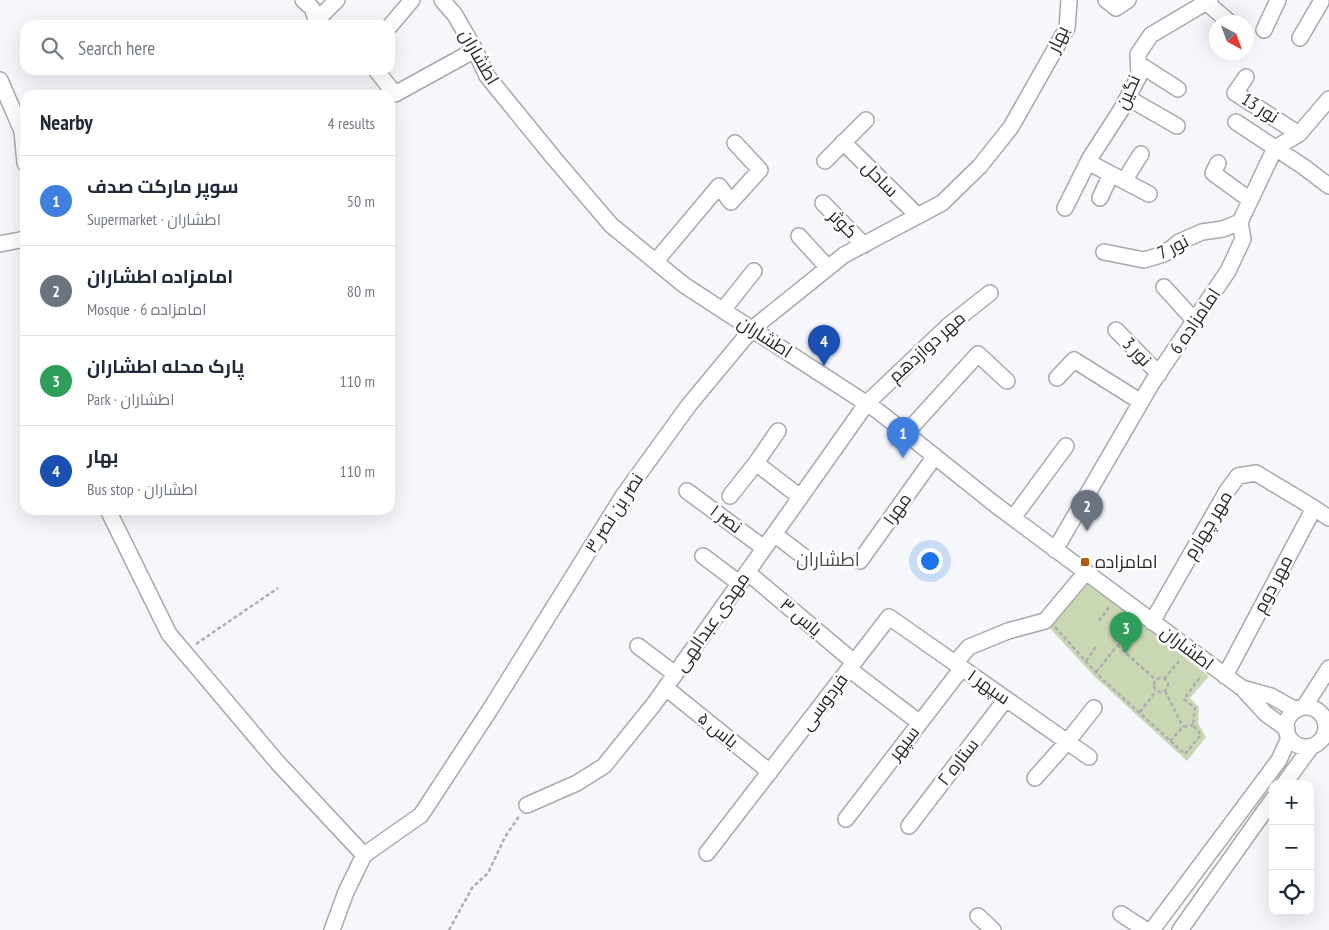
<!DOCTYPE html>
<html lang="en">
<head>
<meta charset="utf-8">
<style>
	body { margin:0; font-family:"PT Sans Narrow",Cairo,sans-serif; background:#f6f6f7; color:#1f2937 }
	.controls { position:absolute; right:15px; bottom:15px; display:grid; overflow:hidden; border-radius:10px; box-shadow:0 5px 20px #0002 }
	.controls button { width:45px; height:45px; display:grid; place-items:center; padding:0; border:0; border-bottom:1px solid #e0e1e3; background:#fff; color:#1f2937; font:25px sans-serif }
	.compass { position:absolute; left:1209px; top:15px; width:45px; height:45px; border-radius:50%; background:#fff; box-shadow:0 5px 20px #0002; rotate:139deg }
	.you { position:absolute; left:929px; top:560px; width:18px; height:18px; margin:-12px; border:4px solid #fff; border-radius:50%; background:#1a73e8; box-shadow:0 0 0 8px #1a73e833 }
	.badge { display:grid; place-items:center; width:32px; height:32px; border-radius:50%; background:#b7590b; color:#fff; font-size:16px; font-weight:700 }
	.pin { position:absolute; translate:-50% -41px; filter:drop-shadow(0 1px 2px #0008) }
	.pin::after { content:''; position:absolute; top:26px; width:18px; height:15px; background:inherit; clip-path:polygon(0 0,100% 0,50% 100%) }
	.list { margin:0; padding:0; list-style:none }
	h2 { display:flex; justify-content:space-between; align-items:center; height:65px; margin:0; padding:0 20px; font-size:21px }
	h2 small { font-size:16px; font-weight:400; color:#747a83 }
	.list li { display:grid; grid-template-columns:32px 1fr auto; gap:15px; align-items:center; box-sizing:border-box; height:90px; padding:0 20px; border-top:1px solid #e0e1e3 }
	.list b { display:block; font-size:19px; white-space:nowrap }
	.list p { margin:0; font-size:16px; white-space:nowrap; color:#747a83 }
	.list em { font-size:16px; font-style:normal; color:#747a83 }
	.icon { flex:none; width:28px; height:28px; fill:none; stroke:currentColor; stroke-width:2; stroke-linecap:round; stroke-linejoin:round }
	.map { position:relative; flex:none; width:1329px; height:930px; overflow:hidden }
	.search { position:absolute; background:#fff; box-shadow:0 5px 20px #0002; left:20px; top:20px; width:375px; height:55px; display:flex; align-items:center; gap:12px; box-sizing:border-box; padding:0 18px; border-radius:15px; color:#747a83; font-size:19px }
	.panel { position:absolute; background:#fff; box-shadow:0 5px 20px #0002; left:20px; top:90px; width:375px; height:425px; border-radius:15px }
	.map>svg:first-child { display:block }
	.green { fill:#cad7b3 }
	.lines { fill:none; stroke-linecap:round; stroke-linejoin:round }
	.minor-casing { stroke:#a8a9ac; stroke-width:18 }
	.path { stroke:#adaeb1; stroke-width:2.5; stroke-dasharray:4 2.5; stroke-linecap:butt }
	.minor { stroke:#fff; stroke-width:15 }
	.poi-dot { fill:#b7590b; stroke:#fff; stroke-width:2 }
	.labels { text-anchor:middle; stroke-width:5; stroke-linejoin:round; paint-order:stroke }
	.street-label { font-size:18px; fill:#29292a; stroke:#fff }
	.poi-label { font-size:18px; fill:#29292a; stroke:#fff; text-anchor:start }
	.neighbourhood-label { font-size:19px; fill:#4c4d50; stroke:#fff }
</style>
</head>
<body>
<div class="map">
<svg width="1329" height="930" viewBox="0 0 1329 930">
	<rect width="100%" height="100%" fill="#f6f7fb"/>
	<path class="green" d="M1090 585 1209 676 1190 698 1199 707 1198 723 1206 737 1187 761 1094 676 1048 626 1078 587Z"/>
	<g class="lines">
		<g class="minor-casing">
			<path id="minor" d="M303 0 312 8 318 25
				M442 0 455 15 475 50 487 76 553 157 611 225 684 285 878 411 997 506 1242 688 1266 714 1287 729
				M1106 0 1116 8 1128 0
				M1205 1 1229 22
				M317 20 337 0
				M390 26 412 0
				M1264 30 1278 0
				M1300 38 1321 2
				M1139 64 1178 89
				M376 70 395 94 475 50
				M1246 77 1235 93 1299 134
				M0 80 22 131 25 163
				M1128 98 1177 126
				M1236 122 1304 167 1329 186
				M843 142 918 216
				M825 161 866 120
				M1088 162 1149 194
				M1218 163 1213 173 1250 200
				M1124 181 1141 154
				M1100 198 1111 174
				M823 203 864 245
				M1065 208 1090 158 1121 110 1139 76 1138 54 1151 35 1210 0
				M799 236 828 268
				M0 244 25 239
				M1104 252 1144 260 1164 254 1179 242 1202 232 1223 229 1240 222
				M656 261 719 186 731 202 760 170 735 143
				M1164 287 1195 321
				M723 310 754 271
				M1116 330 1159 374
				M1057 378 1074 360 1141 402
				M906 433 978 354 1007 381
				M756 463 800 497
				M687 491 764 548
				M730 496 756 463 778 431
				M108 510 169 634 278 763 364 855
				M1013 518 1066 446
				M774 534 807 559
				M1055 550 1152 383 1228 271 1243 239 1240 222 1275 148 1299 134 1329 99
				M703 556 739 583
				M860 561 935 456
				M747 572 854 662
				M1152 622 1227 491 1238 476 1256 473 1314 508
				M638 646 675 674
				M955 663 969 647 1008 631 1045 621 1086 572
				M849 669 920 723
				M1225 676 1314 508 1329 518
				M666 688 770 772
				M1242 688 1271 696 1296 710
				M1304 707 1329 668
				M1286 727a20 20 0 1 1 40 0a20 20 0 1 1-40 0Z
				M1035 778 1067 742 1094 708
				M1284 784 1311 747
				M527 805 577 783 604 766 654 704 867 403 948 326 990 293
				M846 819 962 668
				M909 826 1006 699
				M707 853 889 617 1089 757
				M1121 914 1146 930
				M978 916 993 930
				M332 930 346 892 364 855 421 815 491 708 623 496 689 405 752 329 844 255 942 203 980 166 1011 127 1067 28 1069 0
				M1152 930 1279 760 1289 738
				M1180 930 1273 799"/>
		</g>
		<path class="path" d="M1099 621 1109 607
			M1055 627 1100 677 1185 754 1201 735 1193 725 1195 708 1184 699 1201 676
			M196 644 278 588
			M1117 645 1156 680
			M1086 661 1096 647
			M1096 672 1134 625
			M1154 685a7 7 0 1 1 14 0a7 7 0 1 1-14 0Z
			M1164 679 1180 660
			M1165 691 1183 727
			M1140 712 1156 691
			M1170 741 1183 727 1193 725
			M449 930 472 888 488 873 505 837 520 815"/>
		<use href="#minor" class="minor"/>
	</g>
	<rect class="poi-dot" x="1080" y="557" width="10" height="10" rx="2.5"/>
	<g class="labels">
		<g class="street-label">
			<text transform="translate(1058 39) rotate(-65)" y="6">بهار</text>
			<text transform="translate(479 57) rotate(60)" y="6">اطشاران</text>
			<text transform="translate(1128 92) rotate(-66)" y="6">نگین</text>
			<text transform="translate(1260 108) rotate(33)" y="6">نور 13</text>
			<text transform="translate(880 179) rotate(45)" y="6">ساحل</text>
			<text transform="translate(843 224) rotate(45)" y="6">کوثر</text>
			<text transform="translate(1173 247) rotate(-27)" y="6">نور 7</text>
			<text transform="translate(1195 321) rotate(-56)" y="6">امامزاده 6</text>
			<text transform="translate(765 337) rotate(33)" y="6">اطشاران</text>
			<text transform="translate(927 347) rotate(-42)" y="6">مهر دوازدهم</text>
			<text transform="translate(1137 352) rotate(46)" y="6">نور 3</text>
			<text transform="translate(897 509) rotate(-54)" y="6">مهر۱</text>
			<text transform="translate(614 513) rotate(-57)" y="6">نصر بن نصر ۳</text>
			<text transform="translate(726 519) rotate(37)" y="6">نصر ۱</text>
			<text transform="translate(1208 525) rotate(-59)" y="6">مهر چهارم</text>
			<text transform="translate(1273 584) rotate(-62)" y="6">مهر دوم</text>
			<text transform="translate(801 617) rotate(40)" y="6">یاس ۳</text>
			<text transform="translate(712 622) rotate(-55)" y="6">مهدی عبدالهی</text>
			<text transform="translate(1187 648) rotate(37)" y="6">اطشاران</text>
			<text transform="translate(989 687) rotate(35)" y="6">سپهر ۱</text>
			<text transform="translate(824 702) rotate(-53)" y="6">فردوسی</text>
			<text transform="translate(718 730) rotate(39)" y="6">یاس ۵</text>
			<text transform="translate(904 743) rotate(-52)" y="6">سپهر</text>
			<text transform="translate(958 762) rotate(-52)" y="6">ستاره ۲</text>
		</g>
		<g class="poi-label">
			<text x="1095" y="568">امامزاده</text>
		</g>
		<g class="neighbourhood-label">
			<text x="828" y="566">اطشاران</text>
		</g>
	</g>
</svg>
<div class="controls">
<button>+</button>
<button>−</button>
<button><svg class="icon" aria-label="locate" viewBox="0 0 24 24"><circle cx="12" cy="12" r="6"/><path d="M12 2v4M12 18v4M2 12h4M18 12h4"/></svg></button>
</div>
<svg class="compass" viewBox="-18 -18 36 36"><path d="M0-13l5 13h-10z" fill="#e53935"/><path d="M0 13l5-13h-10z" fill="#747a83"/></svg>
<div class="you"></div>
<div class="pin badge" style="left:903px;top:458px;background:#3f7fe0">1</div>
<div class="pin badge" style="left:1087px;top:531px;background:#6b7280">2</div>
<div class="pin badge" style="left:1126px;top:653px;background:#2e9e5b">3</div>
<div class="pin badge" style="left:824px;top:366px;background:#1a4fb4">4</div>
<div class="search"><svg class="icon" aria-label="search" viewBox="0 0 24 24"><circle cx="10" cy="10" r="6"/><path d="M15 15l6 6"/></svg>Search here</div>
<section class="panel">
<h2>Nearby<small>4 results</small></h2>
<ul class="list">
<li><span class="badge" style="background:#3f7fe0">1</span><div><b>سوپر مارکت صدف</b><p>Supermarket · اطشاران</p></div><em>50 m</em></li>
<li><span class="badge" style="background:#6b7280">2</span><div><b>امامزاده اطشاران</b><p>Mosque · امامزاده 6</p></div><em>80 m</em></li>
<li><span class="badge" style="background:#2e9e5b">3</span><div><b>پارک محله اطشاران</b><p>Park · اطشاران</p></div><em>110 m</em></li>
<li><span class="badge" style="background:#1a4fb4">4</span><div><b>بهار</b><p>Bus stop · اطشاران</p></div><em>110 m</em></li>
</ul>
</section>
</div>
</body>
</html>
